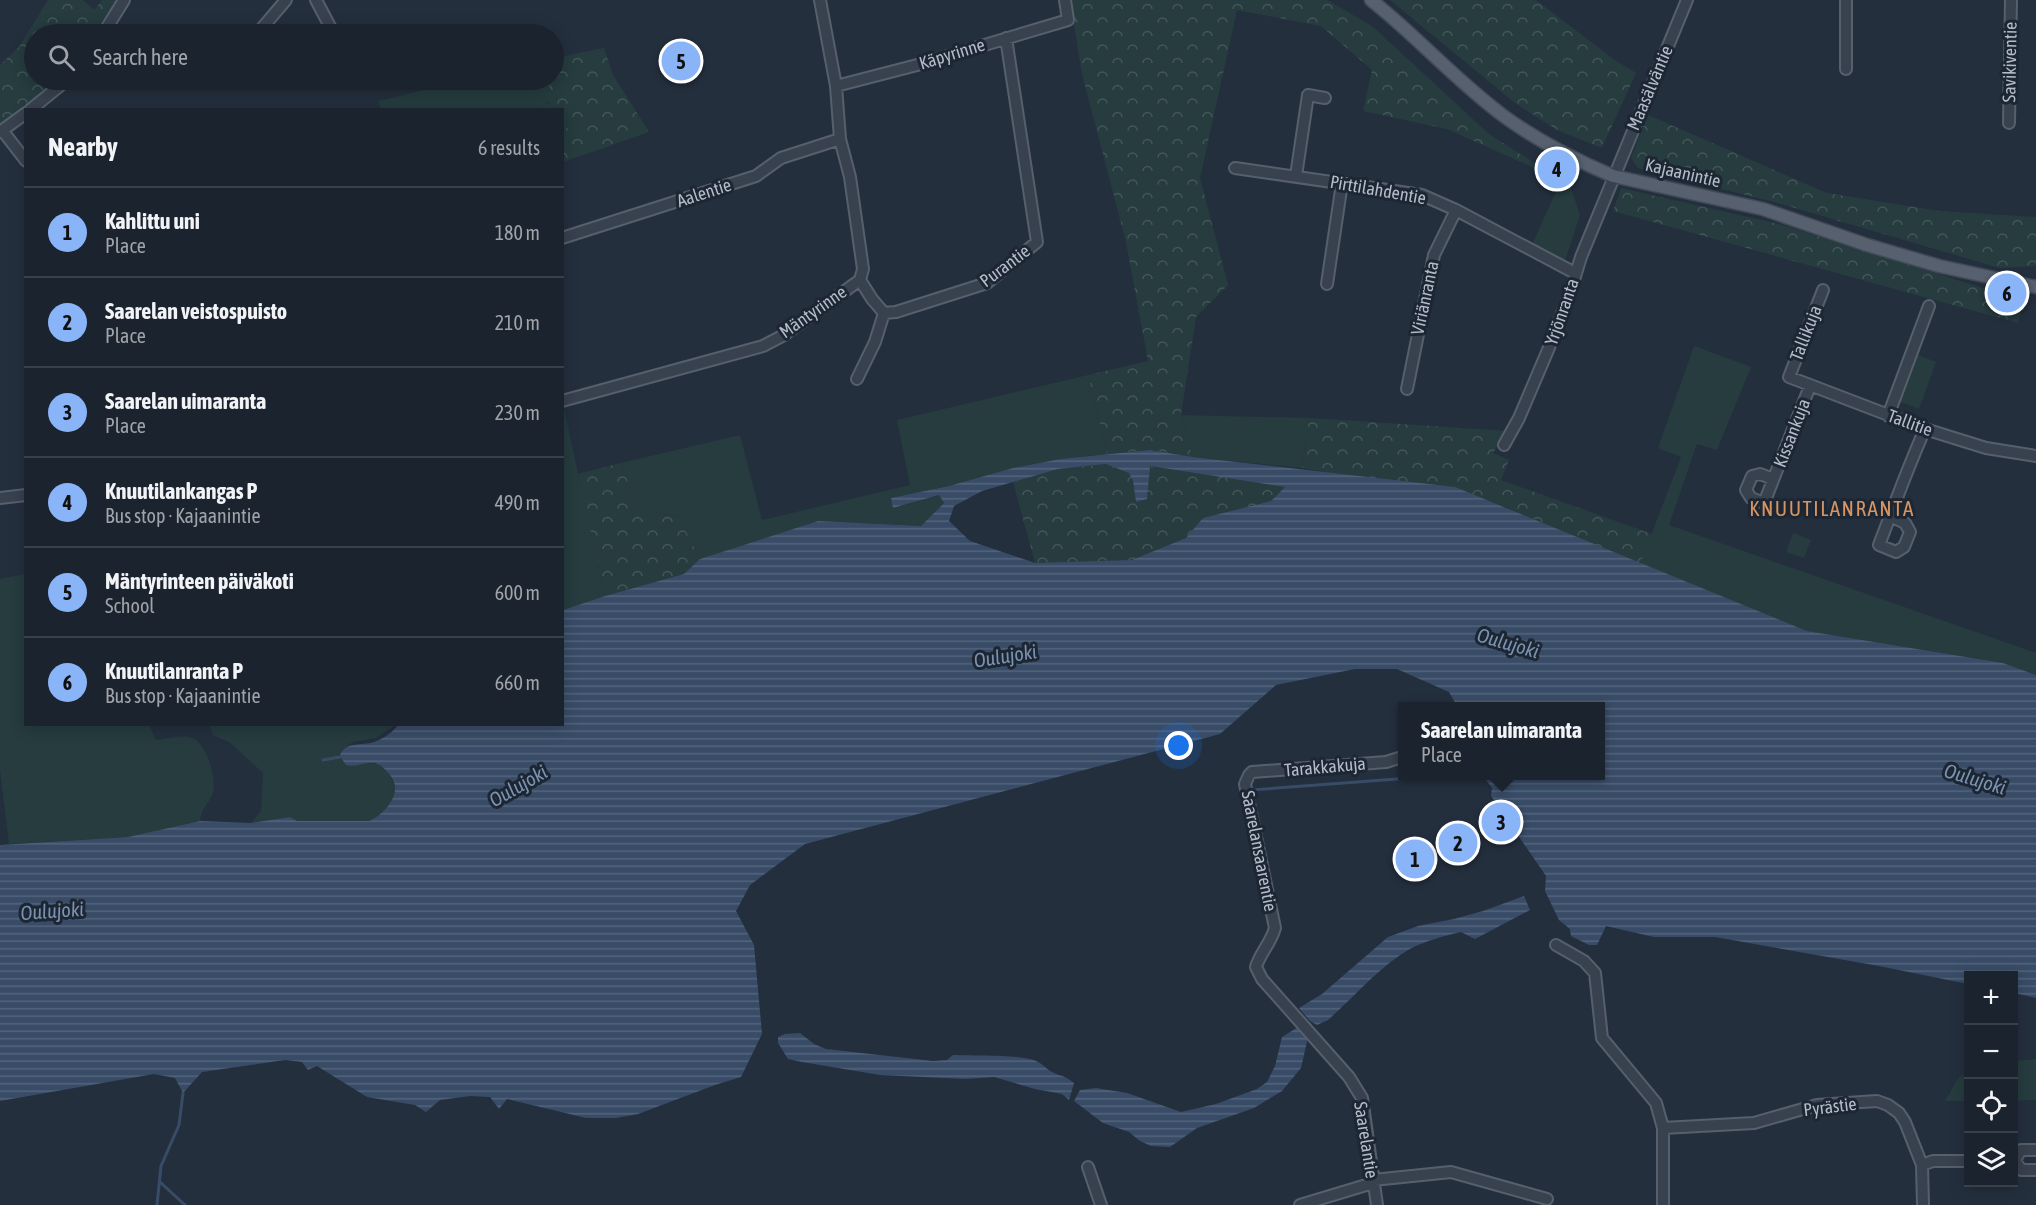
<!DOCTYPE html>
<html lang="en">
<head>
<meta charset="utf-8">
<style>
	body { margin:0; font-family:"Asap Condensed",sans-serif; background:#242b36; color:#f1f3f6 }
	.controls { position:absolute; right:18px; bottom:18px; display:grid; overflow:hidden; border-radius:0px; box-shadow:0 3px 15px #0003 }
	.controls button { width:54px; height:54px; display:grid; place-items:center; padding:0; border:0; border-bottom:2px solid #39404a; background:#1b232e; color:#f1f3f6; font:30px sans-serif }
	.you { position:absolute; left:1179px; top:746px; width:21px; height:21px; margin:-15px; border:4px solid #fff; border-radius:50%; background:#1a73e8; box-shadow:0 0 0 9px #1a73e833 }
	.badge { display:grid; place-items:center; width:39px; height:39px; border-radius:50%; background:#8ab4f8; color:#111; font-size:20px; font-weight:700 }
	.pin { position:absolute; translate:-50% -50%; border:3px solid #fff; box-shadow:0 2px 6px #0006 }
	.popup { position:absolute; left:1398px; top:702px; width:207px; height:78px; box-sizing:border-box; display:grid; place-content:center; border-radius:0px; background:#1b232e; filter:drop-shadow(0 2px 4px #0005); font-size:20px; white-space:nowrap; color:#a0a4aa }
	.popup b { font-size:22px; color:#f1f3f6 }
	.popup::after { content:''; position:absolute; left:50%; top:100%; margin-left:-12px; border:12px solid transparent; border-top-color:#1b232e }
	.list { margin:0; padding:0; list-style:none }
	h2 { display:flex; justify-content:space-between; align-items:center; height:78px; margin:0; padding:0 24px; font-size:26px }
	h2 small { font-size:20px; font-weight:400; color:#a0a4aa }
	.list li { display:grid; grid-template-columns:39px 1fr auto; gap:18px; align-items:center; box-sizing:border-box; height:90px; padding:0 24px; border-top:2px solid #39404a }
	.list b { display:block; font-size:22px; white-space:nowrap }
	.list p { margin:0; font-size:20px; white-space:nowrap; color:#a0a4aa }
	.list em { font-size:20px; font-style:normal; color:#a0a4aa }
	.icon { flex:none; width:33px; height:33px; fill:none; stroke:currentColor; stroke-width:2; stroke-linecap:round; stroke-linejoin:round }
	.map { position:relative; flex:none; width:2036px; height:1205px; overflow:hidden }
	.search { position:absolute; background:#1b232e; box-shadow:0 3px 15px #0003; left:24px; top:24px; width:540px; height:66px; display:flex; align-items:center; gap:15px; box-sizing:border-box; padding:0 21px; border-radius:33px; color:#a0a4aa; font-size:22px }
	.panel { position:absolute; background:#1b232e; box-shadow:0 3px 15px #0003; left:24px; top:108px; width:540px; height:618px; border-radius:0px }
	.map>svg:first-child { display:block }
	.green { fill:#263c3f }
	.forest { fill:url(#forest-crowns) }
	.water { fill:url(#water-rules); fill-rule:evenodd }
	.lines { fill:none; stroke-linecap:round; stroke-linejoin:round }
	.stream { stroke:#394c67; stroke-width:3 }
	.minor-casing { stroke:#565f6c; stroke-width:14 }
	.major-casing { stroke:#414a57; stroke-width:15 }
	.minor { stroke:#38414e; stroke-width:10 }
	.major { stroke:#56606e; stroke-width:12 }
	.labels { text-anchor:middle; stroke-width:6; stroke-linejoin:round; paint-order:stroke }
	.street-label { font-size:18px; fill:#b4bcc9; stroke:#1d2633 }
	.water-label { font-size:20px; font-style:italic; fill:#7c92b1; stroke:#1d2633 }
	.quarter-label { font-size:21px; letter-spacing:1.5px; fill:#d59563; stroke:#1d2633 }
</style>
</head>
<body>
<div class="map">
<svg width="2036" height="1205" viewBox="0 0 2036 1205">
	<defs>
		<pattern id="forest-crowns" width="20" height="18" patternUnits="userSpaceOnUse" patternTransform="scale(1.5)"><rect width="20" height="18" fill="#263c3f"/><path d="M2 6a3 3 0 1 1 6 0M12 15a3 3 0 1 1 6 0" fill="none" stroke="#435659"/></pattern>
		<pattern id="water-rules" width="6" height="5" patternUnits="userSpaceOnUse" patternTransform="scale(1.5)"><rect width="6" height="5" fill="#394c67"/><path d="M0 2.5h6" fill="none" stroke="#53647b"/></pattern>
	</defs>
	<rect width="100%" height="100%" fill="#242f3e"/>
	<path class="green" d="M466 80H550L547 103 564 109C567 117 572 127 563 131L562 110H381L378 101Z
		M1561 180 1570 185 1580 215 1565 261 1532 245Z
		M1694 346 1751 367 1717 450 1697 444 1669 525 2036 653V675L2003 663 1807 631 1640 564 1681 457 1658 448Z
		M1916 354 1936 362 1919 409 1898 401Z
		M1088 375 1107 454 1060 459 1013 468 949 486 891 498 894 508 940 495 944 503 921 526 818 521 700 559 679 517 638 509 621 463 740 435 762 520 910 485 897 420Z
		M562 409H564L605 596 563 610Z
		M1181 415 1309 418 1302 468 1193 457Z
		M1793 533 1811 540 1804 558 1786 552Z
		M25 574 26 724 149 725 156 740C166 739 183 734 193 738 206 743 217 778 213 792 210 804 202 805 200 821L128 837 9 844 0 770V579Z
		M209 725H395L376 738 353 742 342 750 348 766C357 766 368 761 376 764 381 765 384 769 388 772 403 792 389 812 369 821H296L290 817 251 823 261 811 263 773 229 742 213 735Z
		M2036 1059V1100L2014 1101V1061Z
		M1968 1072V1101H1945L1959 1077Z"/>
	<path class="forest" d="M48 0H83L94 10 102 0H116L95 34H34V80H59L0 124V65L19 47Z
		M1070 0H1327L1372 26 1489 134 1561 180 1447 129 1363 111 1372 70 1321 26 1237 10 1200 178 1228 285 1196 317 1181 415 1193 457 1150 450 1107 454 1088 375 1148 361 1126 242 1082 74Z
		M1390 0H1536L1616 61 1636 73 1602 148 1557 130 1515 103Z
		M604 48 613 75 649 132 563 162V131L568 127 567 116 563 108 550 105 547 100 550 80H554V58Z
		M1648 115 1827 193 1939 211 2036 217V266L2000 268 1778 203 1638 168 1631 158Z
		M1621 188 1779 224 1992 291 2000 296 2024 300 2018 323 1613 211Z
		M1309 418 1507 431 1493 453 1509 460 1501 480 1652 534 1640 564 1491 501 1302 468Z
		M621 463 638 509 679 517 700 559 684 574 605 596 578 474Z
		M1106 464 1129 472 1133 481 1136 502 1147 499 1149 466 1285 487 1271 501 1203 518 1186 538 1132 560 1035 563 1013 482 1058 469Z"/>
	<path class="water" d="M1150 450 1193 457 1455 487 1807 631 2003 663 2036 675V998L2014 993V976H1968V984L1879 966 1715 937H1654L1606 926 1597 945H1589L1571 936 1570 929 1559 920 1545 891 1546 876 1491 796 1492 788 1483 776H1600V706H1457L1449 692 1397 669H1355L1276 685 1220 734 805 844 750 885 736 911 754 945 762 1034 741 1077 715 1085 638 1114 616 1118H586L507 1099 499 1109 490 1097 470 1096 440 1100 426 1112 415 1105 367 1097 317 1066 308 1070 302 1062 285 1060 202 1072 183 1093 175 1078 154 1074 0 1101V845L128 837 200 821 251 823 290 817 297 821H369C385 814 404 793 390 775 386 770 381 765 375 763 365 761 356 768 346 765L340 756C344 741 362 746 374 742 383 739 393 732 398 725L562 724 563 610 605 596 684 574 700 559 818 521 921 526 944 503 939 495 893 508 891 498 949 486 1013 468 1060 459ZM1106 464 1129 473 1133 481 1136 502 1147 499 1150 466 1285 487 1271 501 1203 518 1186 538 1132 560 1035 563 970 541 949 521 954 506 982 491 1058 469Z
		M1524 896 1530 910 1475 939 1461 932C1444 936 1424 941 1408 950 1378 968 1354 997 1328 1020L1317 1025 1310 1021 1299 1008 1322 994 1388 937 1418 926 1454 919 1483 911Z
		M1298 1027 1308 1037 1301 1068 1282 1091 1254 1108 1197 1128 1170 1147 1151 1146 1140 1141 1129 1132 1103 1123 1074 1101 1080 1090 1096 1088 1127 1093 1181 1112 1216 1104 1257 1089 1267 1082 1275 1066 1282 1037Z
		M800 1033 814 1044 826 1049 933 1061 947 1060 953 1055C971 1056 1025 1054 1038 1062 1044 1065 1047 1070 1054 1073 1063 1077 1064 1075 1074 1083L1069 1100 1062 1094 1035 1089 994 1077 966 1079 880 1075 802 1062 788 1059 778 1043V1037L785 1034Z"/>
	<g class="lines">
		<path class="stream" d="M323 760 340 757
			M1251 790 1437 776
			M160 1182 185 1205
			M157 1205 161 1166 179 1125 183 1093"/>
		<g class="minor-casing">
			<path id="minor" d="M316 0 334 34
				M103 34 124 0
				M257 34 286 0
				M1846 69V0
				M836 86 921 64 1068 20 1065 0
				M30 110 67 80
				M2009 123 2011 0
				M2 130 26 161
				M0 132 26 113
				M1235 168 1422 195 1456 210 1575 273
				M1296 176 1308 95 1325 98
				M562 238 756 176 781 158 840 139
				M860 280 872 299 884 313 896 312 987 283 1037 242 1006 38
				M1327 284 1342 183
				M1823 290 1789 377 1925 429 1986 448 2036 456
				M857 379 875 342 884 313
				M1407 389 1434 255 1456 210
				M562 401 763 346 784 335 860 280 863 269 850 177 840 139 836 86 820 0
				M1888 416 1929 306
				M1504 445 1519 418 1548 350 1570 293 1581 257 1687 0
				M1773 479 1760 474 1752 476 1746 490 1751 498 1764 503 1810 386
				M0 498 26 495
				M1890 516 1905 523 1910 532 1904 547 1896 552 1879 545C1894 506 1908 467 1925 429
				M1556 945 1584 961 1595 973 1602 1038 1656 1103 1663 1128V1205
				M1663 1128 1754 1123 1817 1105 1877 1101 1888 1105 1899 1113 1905 1122 1922 1165 1923 1205
				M2015 1160 2021 1150H2036
				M2015 1160 2021 1170H2036
				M1922 1165 1933 1161H1968
				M1088 1167 1101 1205
				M1373 1180 1451 1172 1547 1199
				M1300 1205 1373 1183
				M1377 1205 1362 1098 1349 1077 1262 979 1256 967C1260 953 1271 943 1275 928L1245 784 1249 775 1252 772 1386 762 1402 757"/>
		</g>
		<g class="major-casing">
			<path id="major" d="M1371 0C1417 36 1457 82 1505 117 1538 141 1575 160 1613 176L1763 209 1867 245 1939 266 2036 287"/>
		</g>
		<use href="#minor" class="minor"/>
		<use href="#major" class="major"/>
	</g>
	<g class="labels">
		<g class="street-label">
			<text transform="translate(952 54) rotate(-17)" y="6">Käpyrinne</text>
			<text transform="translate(2010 62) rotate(-89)" y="6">Savikiventie</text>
			<text transform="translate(1650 88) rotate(-67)" y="6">Maasälväntie</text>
			<text transform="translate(1683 173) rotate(13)" y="6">Kajaanintie</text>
			<text transform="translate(1378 190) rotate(10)" y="6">Pirttilahdentie</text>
			<text transform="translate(704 193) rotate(-18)" y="6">Aalentie</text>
			<text transform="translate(1005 266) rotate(-37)" y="6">Purantie</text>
			<text transform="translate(1425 298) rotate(-78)" y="6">Viriänranta</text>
			<text transform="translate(813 312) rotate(-35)" y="6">Mäntyrinne</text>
			<text transform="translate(1562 312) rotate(-71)" y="6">Yrjönranta</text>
			<text transform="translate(1806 333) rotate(-69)" y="6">Tallikuja</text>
			<text transform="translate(1910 423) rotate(20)" y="6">Tallitie</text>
			<text transform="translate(1792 433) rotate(-69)" y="6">Kissankuja</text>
			<text transform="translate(1325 767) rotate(-5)" y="6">Tarakkakuja</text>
			<text transform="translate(1259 851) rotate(79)" y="6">Saarelansaarentie</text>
			<text transform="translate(1830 1107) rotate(-7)" y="6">Pyrästie</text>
			<text transform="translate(1366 1140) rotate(81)" y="6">Saarelantie</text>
		</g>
		<g class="water-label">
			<text transform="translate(1508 643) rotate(16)" y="7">Oulujoki</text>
			<text transform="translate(1005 656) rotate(-9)" y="7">Oulujoki</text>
			<text transform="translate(1975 779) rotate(17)" y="7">Oulujoki</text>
			<text transform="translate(518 786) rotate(-30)" y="7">Oulujoki</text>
			<text transform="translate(52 911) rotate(-4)" y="7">Oulujoki</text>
		</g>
		<g class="quarter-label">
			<text x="1832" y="516">KNUUTILANRANTA</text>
		</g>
	</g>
</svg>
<div class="controls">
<button>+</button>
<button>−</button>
<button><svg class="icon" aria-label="locate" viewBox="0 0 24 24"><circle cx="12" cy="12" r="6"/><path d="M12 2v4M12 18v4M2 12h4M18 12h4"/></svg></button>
<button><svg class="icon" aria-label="layers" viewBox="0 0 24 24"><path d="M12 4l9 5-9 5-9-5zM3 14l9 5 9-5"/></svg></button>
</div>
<div class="you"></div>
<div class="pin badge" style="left:1415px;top:859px">1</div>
<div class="pin badge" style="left:1458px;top:843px">2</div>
<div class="pin badge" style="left:1501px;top:822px">3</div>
<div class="popup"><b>Saarelan uimaranta</b>Place</div>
<div class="pin badge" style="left:1557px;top:169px">4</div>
<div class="pin badge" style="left:681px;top:61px">5</div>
<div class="pin badge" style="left:2007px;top:293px">6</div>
<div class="search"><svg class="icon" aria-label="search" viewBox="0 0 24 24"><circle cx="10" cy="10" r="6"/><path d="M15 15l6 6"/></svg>Search here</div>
<section class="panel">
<h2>Nearby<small>6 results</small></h2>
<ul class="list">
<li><span class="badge">1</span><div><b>Kahlittu uni</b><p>Place</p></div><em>180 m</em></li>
<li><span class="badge">2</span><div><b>Saarelan veistospuisto</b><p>Place</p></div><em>210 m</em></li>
<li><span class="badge">3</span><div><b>Saarelan uimaranta</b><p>Place</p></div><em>230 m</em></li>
<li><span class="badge">4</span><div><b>Knuutilankangas P</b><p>Bus stop · Kajaanintie</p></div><em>490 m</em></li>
<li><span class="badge">5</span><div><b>Mäntyrinteen päiväkoti</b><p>School</p></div><em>600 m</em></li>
<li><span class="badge">6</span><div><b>Knuutilanranta P</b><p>Bus stop · Kajaanintie</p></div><em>660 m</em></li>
</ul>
</section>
</div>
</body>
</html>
